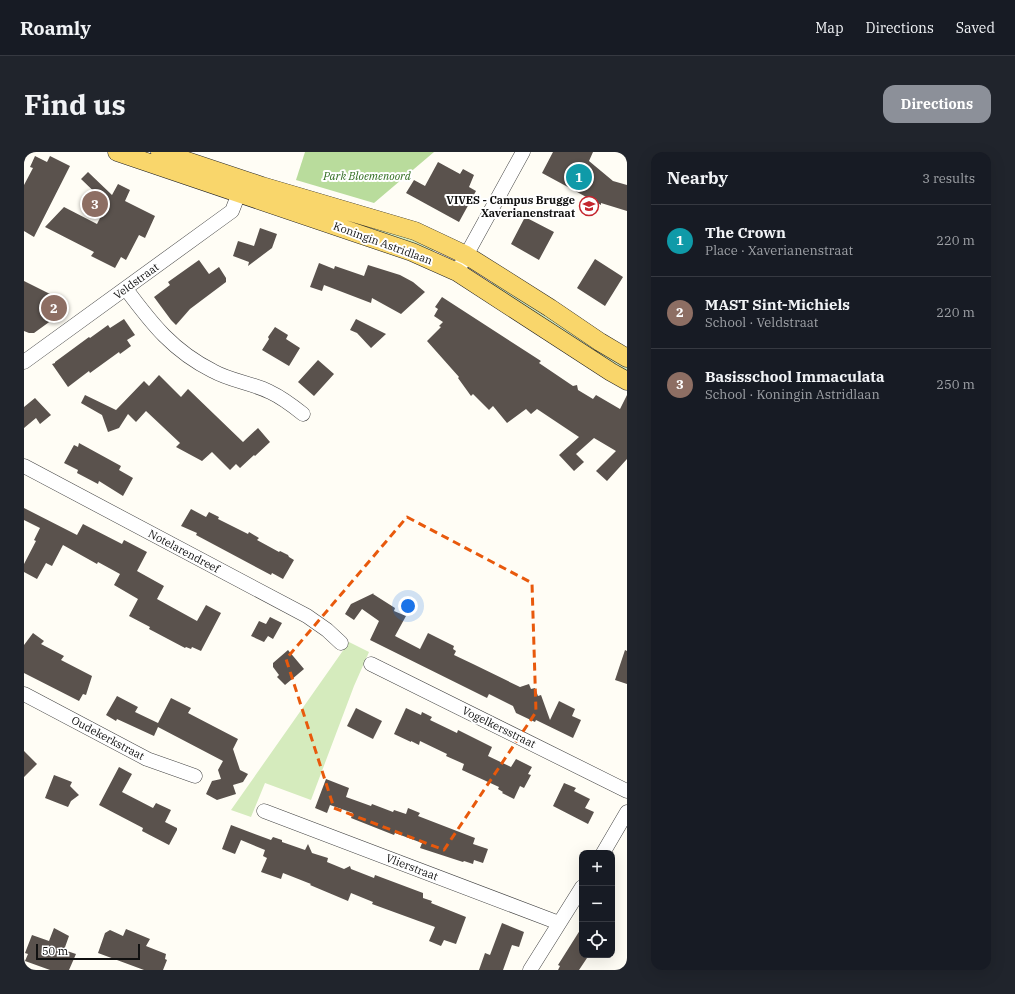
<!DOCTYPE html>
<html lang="en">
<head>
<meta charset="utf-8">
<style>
	body { margin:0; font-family:"IBM Plex Serif",serif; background:#20242c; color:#f1f3f6 }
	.controls { position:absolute; right:12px; bottom:12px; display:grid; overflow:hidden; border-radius:8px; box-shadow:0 4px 16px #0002 }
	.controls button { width:36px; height:36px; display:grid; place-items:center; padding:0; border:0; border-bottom:1px solid #363941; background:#171b24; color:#f1f3f6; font:20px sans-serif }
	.scale { position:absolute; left:12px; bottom:10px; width:104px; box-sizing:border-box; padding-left:4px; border:2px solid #111; border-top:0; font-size:11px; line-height:14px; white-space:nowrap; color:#111; -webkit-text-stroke:3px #fff; paint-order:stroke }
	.you { position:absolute; left:384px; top:454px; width:14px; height:14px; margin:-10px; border:3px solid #fff; border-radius:50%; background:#1a73e8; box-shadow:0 0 0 6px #1a73e833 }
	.badge { display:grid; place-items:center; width:26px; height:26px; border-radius:50%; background:#8c9099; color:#fff; font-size:13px; font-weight:700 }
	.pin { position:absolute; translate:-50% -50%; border:2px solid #fff; box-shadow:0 1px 4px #0006 }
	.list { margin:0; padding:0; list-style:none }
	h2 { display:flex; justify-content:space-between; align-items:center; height:52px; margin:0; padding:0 16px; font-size:17px }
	h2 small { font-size:13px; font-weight:400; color:#9ea1a6 }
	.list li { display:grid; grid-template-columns:26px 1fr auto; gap:12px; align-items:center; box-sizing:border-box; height:72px; padding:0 16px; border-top:1px solid #363941 }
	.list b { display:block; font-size:15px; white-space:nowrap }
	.list p { margin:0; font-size:13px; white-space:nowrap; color:#9ea1a6 }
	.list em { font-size:13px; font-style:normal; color:#9ea1a6 }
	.icon { flex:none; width:22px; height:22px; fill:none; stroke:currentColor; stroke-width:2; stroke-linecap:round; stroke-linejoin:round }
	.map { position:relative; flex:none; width:603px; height:818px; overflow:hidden; border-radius:12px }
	header { display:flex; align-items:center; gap:24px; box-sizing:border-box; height:56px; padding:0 20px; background:#171b24; border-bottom:1px solid #363941 }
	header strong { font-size:19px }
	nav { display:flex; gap:22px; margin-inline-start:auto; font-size:14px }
	.intro { display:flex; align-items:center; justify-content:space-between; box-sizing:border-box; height:96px; padding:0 24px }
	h1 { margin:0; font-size:28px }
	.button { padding:10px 18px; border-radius:12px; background:#8c9099; color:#fff; font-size:14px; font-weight:700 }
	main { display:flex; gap:24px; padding:0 24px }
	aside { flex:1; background:#171b24; border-radius:12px; box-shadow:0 4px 16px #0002 }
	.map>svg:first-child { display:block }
	.green { fill:#d5ebbd }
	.forest { fill:#b9dc9c }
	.building { fill:#5a524d }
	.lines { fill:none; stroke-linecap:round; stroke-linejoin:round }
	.minor-casing { stroke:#444; stroke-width:15 }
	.major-casing { stroke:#222; stroke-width:19 }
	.minor { stroke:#fff; stroke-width:14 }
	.major { stroke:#f9d66b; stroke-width:18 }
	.marked { fill:none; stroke:#e8590c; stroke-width:3; stroke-dasharray:8 5; stroke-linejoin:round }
	.labels { text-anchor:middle; stroke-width:4; stroke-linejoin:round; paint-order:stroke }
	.park-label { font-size:11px; font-style:italic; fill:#2f6b1f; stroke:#fff }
	.poi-label { font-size:11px; font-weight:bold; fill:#111; stroke:#fff; text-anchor:end }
	.street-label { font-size:11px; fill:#111; stroke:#fff }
</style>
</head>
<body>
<header>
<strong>Roamly</strong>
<nav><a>Map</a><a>Directions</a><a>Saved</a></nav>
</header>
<div class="intro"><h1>Find us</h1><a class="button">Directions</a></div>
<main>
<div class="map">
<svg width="603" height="818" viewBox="0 0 603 818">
	<rect width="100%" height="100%" fill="#fffdf5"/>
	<path class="green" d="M253 46 376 82 410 97 409 100Z
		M468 130 603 213V222L467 132Z
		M325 490 345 500 330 534 287 648 241 631 227 665 207 658Z"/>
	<path class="forest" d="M281 0H410L350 51 272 28Z"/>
	<path class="building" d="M529 0H569L565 9 589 29 603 33V59L577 51V53L518 21Z
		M11 4 23 10 26 4 46 14 10 85 0 79V33L9 16 6 15Z
		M414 10 436 22 439 17 450 23 445 35 452 39 435 70 382 41 390 28 401 34Z
		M64 20 88 43 94 32 106 38 101 49 131 64 121 86 115 83 102 108 97 105 91 116 67 104 70 100 21 75 40 55 73 72 83 52 57 27Z
		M501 65 530 80 515 108 487 92Z
		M236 76 253 82 248 96 224 114 225 110 209 104 214 89 230 94Z
		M571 107 599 125 581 154 553 136Z
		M175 108 185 122 195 115 202 126V130L166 157 152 173 147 168 130 145 146 133 144 130Z
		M295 111 310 117 311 114 340 124 344 113 376 123 389 130 401 140 377 162 348 146 347 151 300 133 298 139 286 135Z
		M0 129 36 147 41 153 39 160 10 181H5L0 179Z
		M418 145 517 209 515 211 549 234 553 233 554 238 569 247 572 243 596 257 603 243V307L583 329 572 319 592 299 570 286 552 302 560 310 550 319 535 303 555 285 513 257 507 262 502 257 483 271 469 254 465 258 449 242 447 244 434 226 435 225 403 189 417 175 415 174 419 170 410 164 414 157 411 155Z
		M100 167 111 183 103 188 107 194 96 202 95 200 66 221 65 219 44 235 28 212 31 211V210L65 185 66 186 84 173 86 176Z
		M332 167 362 182 347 196 333 181 326 178Z
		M251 175 264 183 262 187 276 196 265 214 238 198 245 187 244 185Z
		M294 208 310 222 290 244 274 230Z
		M135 223 157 245 164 237 219 290 234 276 246 290 231 304 230 303 216 316 212 312 206 318 188 300 178 309 152 295 156 291 122 259 112 270 104 262 95 276 84 280 78 263 57 251 61 243 92 258 120 229 125 234Z
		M11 246 27 263 16 272 12 266 0 276V255Z
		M55 291 97 314 95 318 109 326 99 344 75 329 74 332 53 321 54 318 40 311 50 293 54 295Z
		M0 356 53 383 59 372 98 392 100 388 123 400 113 419 140 434 133 447 173 469 182 453 197 461 177 499 168 495 167 497 162 495 161 496 125 477 126 475 105 464 114 447 90 433 96 422 74 410 73 412 39 393 28 414 22 411 13 427 0 420V412L12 389 10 388 16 376 0 368Z
		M167 357 182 365 185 360 195 365 194 367 224 382 225 380 235 386 233 388 255 400 256 399 264 403 265 405 270 408 259 427 248 421 247 423 172 383 173 381 157 374Z
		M350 441 349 442 371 456 370 459 382 464 371 484 396 497 404 481 430 494 429 497 432 499 430 503 449 512 496 535 505 532 507 537 511 536 514 544 517 543 526 568 535 549 551 557 548 564 557 568 549 586 512 568 511 570 492 561 489 554 465 542 463 546 346 488 355 469 338 457 330 468 321 462 327 452Z
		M246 465 258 471 249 487 244 484 240 490 227 484 235 469 242 472Z
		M9 481 20 489 17 492 40 504 37 508 68 524 62 543 59 542 55 549 0 521V493Z
		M264 498 280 517 261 533 253 525 255 523 249 515V511Z
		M601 498 603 499V532L591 528Z
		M93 544 114 555 111 560 134 571 147 546 167 556 164 561 214 587 209 597 216 618 224 622 219 630 209 633 212 642 193 648 182 642 188 629 197 627 194 618 199 609 134 575 130 584 93 567 92 569 82 563Z
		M332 556 358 569 349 587 323 574Z
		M382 556 397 563 398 560 408 565 406 568 433 581 434 578 468 595 464 604 487 615 492 607 508 615 504 622 507 623 500 636 496 634 490 647 478 641 479 640 474 637 475 635 438 618 440 612 422 604 423 602 396 589 395 593 387 589V590L370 582Z
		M0 599 13 612 0 625Z
		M95 615 108 622 98 640 129 656 132 651 147 658 141 670 153 676V678L145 693 118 679 119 676 75 653Z
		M30 623 48 630 46 634 55 643 47 649 44 655 21 646Z
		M302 627 325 636 322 645 347 654 348 652 369 660 370 658 382 662 384 656 396 661 394 664 451 686 449 692 464 697 459 711 450 708 449 712 440 709 439 710 396 696 398 691 371 681 370 683 327 666 329 661 306 653 303 661 291 656Z
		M540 631 552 636 550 639 566 647 561 656 570 660 564 672 529 654Z
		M207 673 247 688 249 685 258 688V690L281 698 284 692 288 701 304 706 303 710 320 717 326 714 327 717 350 726 351 723 399 741V746L408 749 407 751 442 765 432 792 420 788 417 794 405 789 411 775 348 752 349 750 327 741 324 749 286 733 287 732 259 721 257 727 237 720 243 706 239 704 241 698 217 688 211 702 198 697Z
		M478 771 500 780 495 795 488 793 479 818H455L461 801 466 803Z
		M558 775V803H565L555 818H534L536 814 534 813Z
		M30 776 45 784 40 798 52 802 45 818H26L1 809 4 802 1 801 8 783 25 789Z
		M102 777 126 787 122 794 142 802 141 807 143 808 139 818H120L74 801 81 781 86 778 99 784Z"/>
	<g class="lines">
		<g class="minor-casing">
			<path id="minor" d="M433 120 499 0
				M102 137C128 172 149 199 189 219 207 229 228 231 246 240 259 246 269 254 279 262
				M0 210 208 59 215 41
				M0 314 283 464 303 478 317 491
				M347 512 603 639
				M0 542 123 607 171 624
				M240 659 535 771
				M579 701 603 660
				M506 818 558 735"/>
		</g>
		<g class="major-casing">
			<path id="major" d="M93 0 388 100 433 120 587 220 603 229
				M136 0 238 34 391 79 442 103 526 156 576 190 603 206"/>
		</g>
		<use href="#minor" class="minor"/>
		<use href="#major" class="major"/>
	</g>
	<path class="marked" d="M383 365 508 431 512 560 420 698 310 656 262 507Z"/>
	<defs>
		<g id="university-ring" transform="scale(1)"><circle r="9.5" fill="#fff" stroke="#c4262e" stroke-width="1.5"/><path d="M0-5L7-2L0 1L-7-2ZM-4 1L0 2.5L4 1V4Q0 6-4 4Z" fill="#c4262e"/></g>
	</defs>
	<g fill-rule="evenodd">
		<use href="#university-ring" x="565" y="54"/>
	</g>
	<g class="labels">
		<g class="park-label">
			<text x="343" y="28">Park Bloemenoord</text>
		</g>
		<g class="poi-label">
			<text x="551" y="52">VIVES - Campus Brugge<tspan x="551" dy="13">Xaverianenstraat</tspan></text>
		</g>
		<g class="street-label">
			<text transform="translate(359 91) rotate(20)" y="4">Koningin Astridlaan</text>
			<text transform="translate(112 129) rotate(-36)" y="4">Veldstraat</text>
			<text transform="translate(160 399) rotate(28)" y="4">Notelarendreef</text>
			<text transform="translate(475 575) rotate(26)" y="4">Vogelkersstraat</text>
			<text transform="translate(84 586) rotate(28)" y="4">Oudekerkstraat</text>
			<text transform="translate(388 715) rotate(21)" y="4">Vlierstraat</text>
		</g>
	</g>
</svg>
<div class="controls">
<button>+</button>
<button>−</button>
<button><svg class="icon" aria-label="locate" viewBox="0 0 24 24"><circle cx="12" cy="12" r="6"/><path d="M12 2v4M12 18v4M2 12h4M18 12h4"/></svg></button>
</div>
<div class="scale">50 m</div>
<div class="you"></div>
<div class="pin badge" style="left:555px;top:25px;background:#0f9aa8">1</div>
<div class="pin badge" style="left:30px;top:156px;background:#8d6e63">2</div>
<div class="pin badge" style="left:71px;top:52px;background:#8d6e63">3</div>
</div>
<aside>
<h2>Nearby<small>3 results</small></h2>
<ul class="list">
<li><span class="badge" style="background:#0f9aa8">1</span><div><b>The Crown</b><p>Place · Xaverianenstraat</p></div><em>220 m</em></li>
<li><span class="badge" style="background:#8d6e63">2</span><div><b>MAST Sint-Michiels</b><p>School · Veldstraat</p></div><em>220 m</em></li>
<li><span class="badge" style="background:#8d6e63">3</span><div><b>Basisschool Immaculata</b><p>School · Koningin Astridlaan</p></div><em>250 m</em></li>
</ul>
</aside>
</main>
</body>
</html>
